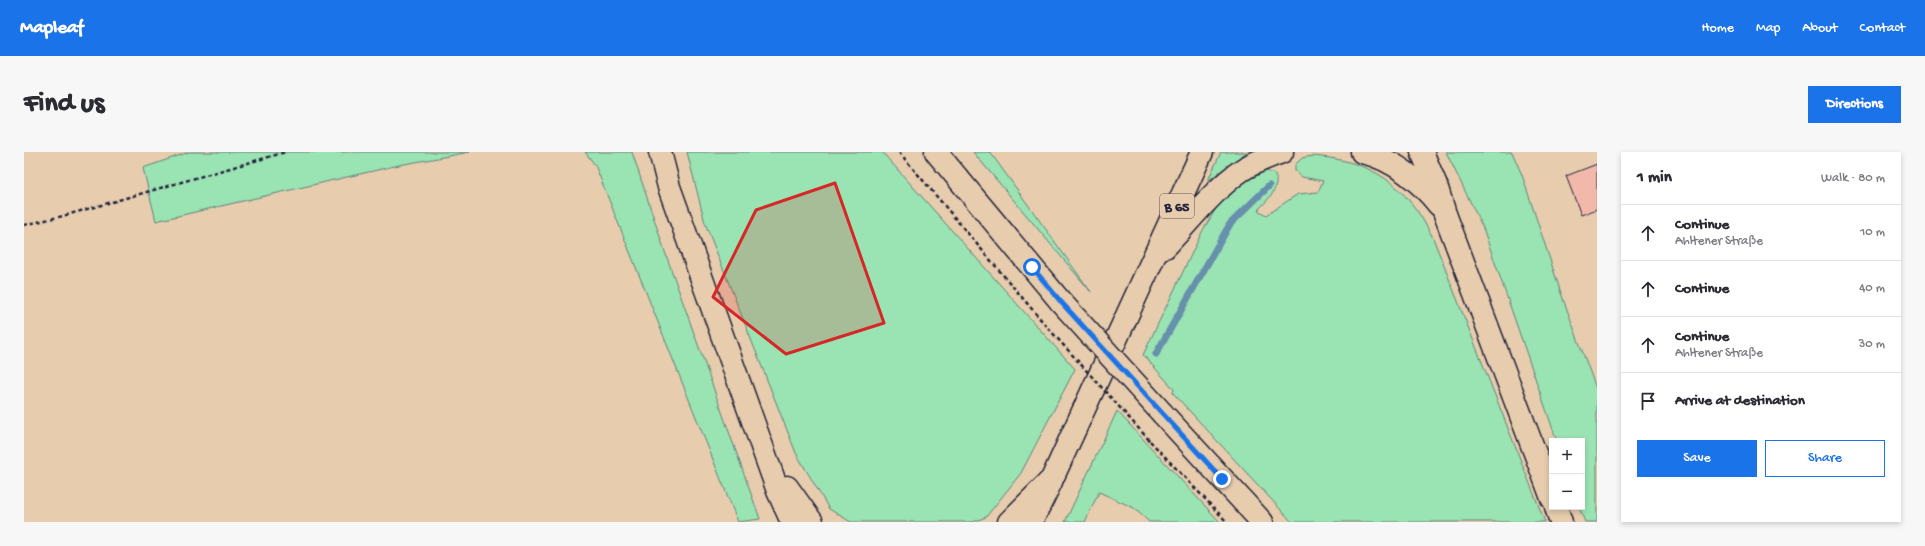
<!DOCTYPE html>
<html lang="en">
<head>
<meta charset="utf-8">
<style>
	body { margin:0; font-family:"Gochi Hand",sans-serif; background:#f7f7f7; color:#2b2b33 }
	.controls { position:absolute; right:12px; bottom:12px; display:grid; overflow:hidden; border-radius:0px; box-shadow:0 2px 6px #0003 }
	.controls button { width:36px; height:36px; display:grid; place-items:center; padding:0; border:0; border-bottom:1px solid #e1e1e2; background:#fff; color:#2b2b33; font:20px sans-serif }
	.stop { position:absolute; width:12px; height:12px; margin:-9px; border:3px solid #1a73e8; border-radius:50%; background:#fff }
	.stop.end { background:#1a73e8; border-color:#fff; box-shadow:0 1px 4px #0008 }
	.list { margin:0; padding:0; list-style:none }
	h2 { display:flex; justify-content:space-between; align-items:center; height:52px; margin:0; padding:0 16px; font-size:17px }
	h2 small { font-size:13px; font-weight:400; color:#7c7c81 }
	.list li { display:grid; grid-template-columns:26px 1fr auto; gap:12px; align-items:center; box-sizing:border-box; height:56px; padding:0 16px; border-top:1px solid #e1e1e2 }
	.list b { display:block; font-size:15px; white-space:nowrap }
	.list p { margin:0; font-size:13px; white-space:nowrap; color:#7c7c81 }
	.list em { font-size:13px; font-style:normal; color:#7c7c81 }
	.actions { display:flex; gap:8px; padding:12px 16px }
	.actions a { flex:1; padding:9px 0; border:1px solid #1a73e8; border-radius:0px; text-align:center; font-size:14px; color:#1a73e8 }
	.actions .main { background:#1a73e8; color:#fff }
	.icon { flex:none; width:22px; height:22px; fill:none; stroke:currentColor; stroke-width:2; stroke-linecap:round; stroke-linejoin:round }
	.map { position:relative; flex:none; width:1573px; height:370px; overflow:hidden; border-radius:0px }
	header { display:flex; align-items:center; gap:24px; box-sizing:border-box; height:56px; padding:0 20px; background:#1a73e8; color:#fff }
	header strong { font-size:19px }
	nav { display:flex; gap:22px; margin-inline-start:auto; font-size:14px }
	.intro { display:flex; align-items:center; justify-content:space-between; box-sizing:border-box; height:96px; padding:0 24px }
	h1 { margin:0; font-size:28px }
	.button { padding:10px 18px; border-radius:0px; background:#1a73e8; color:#fff; font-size:14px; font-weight:700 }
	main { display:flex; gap:24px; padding:0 24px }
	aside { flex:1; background:#fff; border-radius:0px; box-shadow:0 2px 6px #0003 }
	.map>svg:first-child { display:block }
	.green { fill:#9ae3b3; stroke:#5e8277 }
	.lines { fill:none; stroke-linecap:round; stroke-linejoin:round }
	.stream { stroke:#6690ab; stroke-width:7 }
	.building { fill:#f2b9ab; stroke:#22223b }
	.secondary-casing { stroke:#22223b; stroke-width:25 }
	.primary-casing { stroke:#22223b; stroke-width:25 }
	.trunk-casing { stroke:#22223b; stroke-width:25 }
	.path { stroke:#22223b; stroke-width:2.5; stroke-dasharray:4 3; stroke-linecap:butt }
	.secondary { stroke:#e7cdae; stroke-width:22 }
	.primary { stroke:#e7cdae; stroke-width:22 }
	.trunk { stroke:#e7cdae; stroke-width:22 }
	.secondary-bridge-casing { stroke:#22223b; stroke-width:25; stroke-linecap:butt }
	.path-bridge { stroke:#22223b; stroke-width:2.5; stroke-dasharray:4 3; stroke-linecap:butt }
	.secondary-bridge { stroke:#e7cdae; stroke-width:22 }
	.route { stroke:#1a73e8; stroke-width:5 }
	.marked { fill:#d62828; fill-opacity:0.2; stroke:#d62828; stroke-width:3; stroke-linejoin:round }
	.labels { text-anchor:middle; stroke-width:4; stroke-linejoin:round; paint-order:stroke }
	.shield { fill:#e7cdae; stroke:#5d555e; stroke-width:1 }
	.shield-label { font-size:14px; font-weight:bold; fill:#22223b }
</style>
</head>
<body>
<header>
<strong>Mapleaf</strong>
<nav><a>Home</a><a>Map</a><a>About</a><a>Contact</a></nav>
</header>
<div class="intro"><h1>Find us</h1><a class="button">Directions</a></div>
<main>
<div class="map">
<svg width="1573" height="370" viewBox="0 0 1573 370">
	<rect width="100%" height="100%" fill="#e7cdae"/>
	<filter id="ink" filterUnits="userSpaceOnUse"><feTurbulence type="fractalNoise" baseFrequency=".025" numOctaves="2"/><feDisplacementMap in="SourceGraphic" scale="8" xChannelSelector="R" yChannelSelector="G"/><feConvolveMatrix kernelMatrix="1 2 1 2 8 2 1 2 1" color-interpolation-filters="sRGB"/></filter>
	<g filter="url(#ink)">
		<path class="green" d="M165 0H446L375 13 132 69 119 16Z
			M561 0H608L640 97 736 367 714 370 571 13Z
			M663 0H858L1051 217 997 321 962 365 949 370H827L805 357 772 301 681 71Z
			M949 0H966L1067 140Z
			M1197 0H1223L1185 28V26Z
			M1422 0H1488L1498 23 1538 144 1573 239V370H1561L1555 355H1558V289H1533L1459 76Z
			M1289 4C1349 9 1382 32 1409 86L1521 370H1268L1149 241 1150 237 1119 203 1179 78 1193 55 1210 35 1236 17 1251 22C1256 38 1244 47 1234 58L1242 63 1274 42 1294 40 1299 29 1278 25 1271 19V13L1278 6Z
			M1093 259 1196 370H1125L1110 356 1075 340 1061 370H1041Z"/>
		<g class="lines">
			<path class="stream" d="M1132 202 1206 72 1245 34"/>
		</g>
		<path class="building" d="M1573 12V57L1557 63 1542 24Z"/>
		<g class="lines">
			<g class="secondary-casing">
				<path id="secondary" d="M912 0 1037 150
					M1139 262 1238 370"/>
			</g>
			<g class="primary-casing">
				<path id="primary" d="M1007 370 1027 330"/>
			</g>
			<g class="trunk-casing">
				<path id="trunk" d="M636 0 645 35 754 339 768 370
					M1338 0C1369 7 1396 29 1415 53
					M1398 0 1412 33 1421 62 1528 346
					M1141 95C1164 71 1190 37 1218 18 1230 10 1244 5 1258 0
					M763 335 788 370
					M1532 355 1537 370
					M985 370 1028 327 1178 0"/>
			</g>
			<path class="path" d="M875 0 1024 176
				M0 73 39 64 262 0
				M1126 289 1203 370"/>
			<use href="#secondary" class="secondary"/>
			<use href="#primary" class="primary"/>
			<use href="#trunk" class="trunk"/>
			<g class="secondary-bridge-casing">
				<path id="secondary-bridge" d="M1037 150 1139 262"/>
			</g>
			<path class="path-bridge" d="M1024 176 1126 289"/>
			<use href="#secondary-bridge" class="secondary-bridge"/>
		</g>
	</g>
	<g class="lines" filter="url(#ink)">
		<path class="route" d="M1008 115 1037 150 1198 327"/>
	</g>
	<path class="marked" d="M811 31 860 171 762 202 689 145 732 58Z"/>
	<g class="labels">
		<rect class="shield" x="1136" y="42" width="34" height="24" rx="3"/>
		<g class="shield-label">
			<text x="1153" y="59">B 65</text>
		</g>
	</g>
</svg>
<div class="controls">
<button>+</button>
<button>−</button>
</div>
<div class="stop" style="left:1008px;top:115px"></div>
<div class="stop end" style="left:1198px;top:327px"></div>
</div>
<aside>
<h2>1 min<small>Walk · 80 m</small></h2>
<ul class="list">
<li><svg class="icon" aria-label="ahead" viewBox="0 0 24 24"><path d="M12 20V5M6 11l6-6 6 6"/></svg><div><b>Continue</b><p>Ahltener Straße</p></div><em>10 m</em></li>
<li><svg class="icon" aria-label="ahead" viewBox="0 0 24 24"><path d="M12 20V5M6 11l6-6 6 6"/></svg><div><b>Continue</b></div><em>40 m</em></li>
<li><svg class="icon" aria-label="ahead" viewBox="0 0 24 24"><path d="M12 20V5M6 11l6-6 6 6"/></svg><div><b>Continue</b><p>Ahltener Straße</p></div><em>30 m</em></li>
<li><svg class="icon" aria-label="arrive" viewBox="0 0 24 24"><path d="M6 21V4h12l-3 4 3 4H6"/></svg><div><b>Arrive at destination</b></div></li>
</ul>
<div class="actions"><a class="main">Save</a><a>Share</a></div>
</aside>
</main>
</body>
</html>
